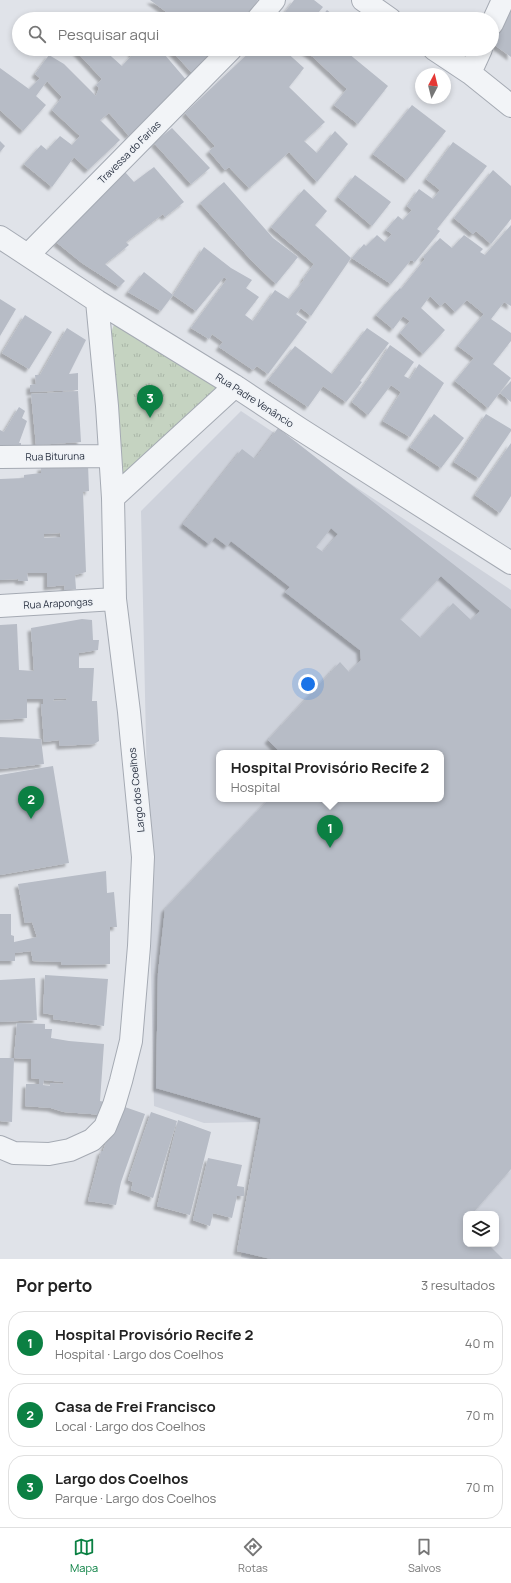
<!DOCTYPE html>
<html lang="pt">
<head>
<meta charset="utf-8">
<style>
	body { margin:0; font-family:Manrope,sans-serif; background:#f6f6f6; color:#222 }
	.controls { position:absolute; right:12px; bottom:12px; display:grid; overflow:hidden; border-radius:8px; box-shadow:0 2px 6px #0003 }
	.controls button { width:36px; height:36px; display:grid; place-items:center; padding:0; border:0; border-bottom:1px solid #e0e0e0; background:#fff; color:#222; font:20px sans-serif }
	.compass { position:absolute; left:415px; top:68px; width:36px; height:36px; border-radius:50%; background:#fff; box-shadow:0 2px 6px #0003; rotate:7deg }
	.you { position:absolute; left:308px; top:684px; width:14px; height:14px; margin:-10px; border:3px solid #fff; border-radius:50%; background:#1a73e8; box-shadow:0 0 0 6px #1a73e833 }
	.badge { display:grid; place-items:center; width:26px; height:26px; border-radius:50%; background:#0b8043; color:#fff; font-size:13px; font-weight:700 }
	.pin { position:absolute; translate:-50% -33px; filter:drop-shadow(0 1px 2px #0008) }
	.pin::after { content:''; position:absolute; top:21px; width:14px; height:12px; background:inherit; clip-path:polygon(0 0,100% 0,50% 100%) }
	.popup { position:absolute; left:216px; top:750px; width:228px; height:52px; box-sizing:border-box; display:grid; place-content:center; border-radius:8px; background:#fff; filter:drop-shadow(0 1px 3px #0005); font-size:13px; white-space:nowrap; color:#767676 }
	.popup b { font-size:15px; color:#222 }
	.popup::after { content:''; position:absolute; left:50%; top:100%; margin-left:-8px; border:8px solid transparent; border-top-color:#fff }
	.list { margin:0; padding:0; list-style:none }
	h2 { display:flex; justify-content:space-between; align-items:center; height:52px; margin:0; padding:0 16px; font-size:17px }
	h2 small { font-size:13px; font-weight:400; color:#767676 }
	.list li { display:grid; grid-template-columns:26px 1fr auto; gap:12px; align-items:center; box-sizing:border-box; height:64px; margin:0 8px 8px; padding:0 8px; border:1px solid #e0e0e0; border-radius:16px }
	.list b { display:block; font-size:15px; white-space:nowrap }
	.list p { margin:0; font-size:13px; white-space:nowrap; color:#767676 }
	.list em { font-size:13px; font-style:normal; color:#767676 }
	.icon { flex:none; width:22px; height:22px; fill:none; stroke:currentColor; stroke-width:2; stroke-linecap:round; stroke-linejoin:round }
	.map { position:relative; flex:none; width:511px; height:1259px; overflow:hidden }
	.search { position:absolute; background:#fff; box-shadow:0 2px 6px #0003; left:12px; right:12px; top:12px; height:44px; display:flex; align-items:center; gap:10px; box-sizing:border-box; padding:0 14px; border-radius:22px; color:#767676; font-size:15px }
	.sheet { height:268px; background:#fff }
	nav { display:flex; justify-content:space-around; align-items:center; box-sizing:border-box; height:56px; border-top:1px solid #e0e0e0; background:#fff; font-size:11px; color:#767676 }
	nav a { display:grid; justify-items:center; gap:2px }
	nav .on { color:#0b8043 }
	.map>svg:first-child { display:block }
	.built { fill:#ced2db; fill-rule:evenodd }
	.grass { fill:url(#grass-tufts) }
	.building { fill:#b7bcc6; fill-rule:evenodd; filter:url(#shadow) }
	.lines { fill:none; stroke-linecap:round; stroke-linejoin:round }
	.minor-casing { stroke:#a5aab3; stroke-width:24 }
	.minor { stroke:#f2f4f7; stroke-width:22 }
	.labels { text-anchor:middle; stroke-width:3; stroke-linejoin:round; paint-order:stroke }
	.street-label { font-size:10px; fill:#283040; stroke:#eff2f6 }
</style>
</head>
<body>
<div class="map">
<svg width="511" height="1259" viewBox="0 0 511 1259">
	<defs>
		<pattern id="grass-tufts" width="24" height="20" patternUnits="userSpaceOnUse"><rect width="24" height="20" fill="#c5d3c1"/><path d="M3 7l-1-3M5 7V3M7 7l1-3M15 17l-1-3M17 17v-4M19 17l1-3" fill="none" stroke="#a9b5a7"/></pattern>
		<filter id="shadow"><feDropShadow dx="-3.5" dy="3.5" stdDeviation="1" flood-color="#0004"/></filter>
	</defs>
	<rect width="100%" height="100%" fill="#e0e3e9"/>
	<path class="built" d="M241 411 511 590V1259H250L241 1257 259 1122 204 1123 154 1106 141 511ZM219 753H441V799H219ZM466 1214H496V1244H466Z"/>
	<path class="grass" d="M119 311 226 382 123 486 108 341Z"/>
	<path class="building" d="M150 0H258L245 19H176Z
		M294 0H314L323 7 313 19H280Z
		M511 2V57L492 43Z
		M327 10 338 19H319Z
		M77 49H103L122 66 133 54 129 49H169L165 55 188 82 171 94 129 136 109 113 100 120 120 140 88 170 74 157 52 187 24 164 41 145 47 150 60 136 72 145 80 136 52 110 62 97 47 81 36 96 46 105 23 131 0 110V68L29 89 40 78 35 74 49 55 64 64 96 96 99 88 96 85 102 79 76 51Z
		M170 49H221L193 74Z
		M253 49H283L304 68 289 87 325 122 304 141 317 153 335 131 348 144 317 182 289 152 249 188 229 167 225 170 209 151 215 146 185 113Z
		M302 49H343L388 86 358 124 334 105 347 89 313 57Z
		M412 105 446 131 407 180 373 154Z
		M172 128 210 168 191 184 154 143Z
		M0 141 5 146 0 152Z
		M453 142 487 166 437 229 440 231 415 262 411 260 391 284 352 258 364 244 366 246 377 235 385 242 392 234 386 230 398 216 403 220 412 210 407 206 419 189 433 199 440 190 426 179Z
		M154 167 184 202 165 217 163 214 126 242 129 245 105 264 125 281 119 287 82 263 56 242 125 172 134 182Z
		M493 170 511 186V219L491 244 476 231 473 234 454 218Z
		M355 175 391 202 372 226 338 197Z
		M224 182 273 238 298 257 276 284 252 261 200 203Z
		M304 189 327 211 315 225 351 258 311 316 301 308 296 314 307 322 268 374 257 366 253 370 219 347 223 342 212 334 209 339 191 328 227 279 224 277 196 311 173 295 204 247 231 268 252 280 246 288 259 297 245 315 253 321 275 290 289 299 304 280 303 279 314 264 271 227Z
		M511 225V306L504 302 491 319 511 333V341L493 364 511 378 488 408 455 381 474 358 458 346 484 314 467 300 455 312 445 302 440 306 430 296 421 308 445 330 423 354 400 333 410 321 403 316 393 329 376 315 400 288 401 289 425 259 423 257 440 238 452 248 464 235 483 249 480 252 485 255Z
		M144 272 173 295 161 311 128 292Z
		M0 299 16 309 0 336Z
		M25 315 52 332 29 369 2 353Z
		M67 328 86 340 69 374 78 373V390L30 392V385L36 384 35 375H40Z
		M367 328 389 343 360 381 362 382 346 402 323 386 308 407 268 380 295 346 332 374Z
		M390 345 414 362 404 376 410 379 419 364 444 383 410 437 383 421 401 392 391 385 368 415 352 402 373 372Z
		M511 381V402L500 393Z
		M78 391 81 442 36 445 31 394Z
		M19 407 25 411 22 418 27 421 19 443H21V448L0 452V430L4 432Z
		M434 414 464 438 441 468 410 447Z
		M486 414 511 429V431L479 478 454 462Z
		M278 428 511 609V1169L472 1214H466V1244H488L503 1259H271L237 1251 261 1118 156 1088 158 973 165 909 269 799H441V753H281L268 740 340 662 349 672 361 660 360 650 285 592 290 587 231 541 227 546 215 537 209 544 183 524 242 449 255 459ZM331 528 338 534 323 552 316 547ZM441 576 480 611 471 620 453 603 421 638 400 619Z
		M511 443V496L500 513 475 495Z
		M88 464 89 491 83 492 86 572 75 575 76 589 64 590 65 585 47 587V573H27L28 581H19L18 579 0 580V479L24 478V475L41 473V467ZM60 533 61 537 44 538V534Z
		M82 619 92 620 93 640H99L98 650 79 653V668H94L92 701H97L99 741 94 744 60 746 59 740 44 742 41 704H43V699H27V718L0 720V625L17 624 19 670 34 671 31 628ZM67 698 66 700 53 701 54 699Z
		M0 737 41 739 44 764 0 769Z
		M53 766 69 863 0 875V775Z
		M106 871 107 893 114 892 117 927H110V964L62 965 61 962 33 961 31 951 15 953V961H0V914H11V935L14 936V942L37 937 32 922 25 923 18 884Z
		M45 975 108 979 104 1026 53 1019 54 1015 43 1013Z
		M35 978 37 1020 0 1022V980Z
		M17 1023 45 1024V1029H52L51 1038 69 1041 104 1044 100 1101 105 1102 104 1115 64 1112 51 1108 25 1106 26 1084H39V1079L31 1078V1059L14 1058ZM44 1080 63 1082 64 1084 50 1083V1086L43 1085Z
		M0 1058H14L12 1122 0 1121Z
		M119 1105 145 1114 121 1182 116 1205 88 1201 101 1151H103Z
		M151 1112 177 1121 153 1198 131 1190 133 1182 128 1180Z
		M178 1120 211 1132 190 1215 157 1206Z
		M208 1158 242 1165 237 1186 244 1187V1196H237L232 1218 213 1213 210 1226 193 1220Z"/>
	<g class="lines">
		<g class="minor-casing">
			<path id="minor" d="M363 0 390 19
				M258 19 274 0
				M492 24 503 0
				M434 49 470 73 511 106
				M470 73 481 49
				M0 237 97 301 235 386 300 429 511 563
				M28 255 231 49
				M0 457 110 456
				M113 498 235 386
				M0 606 115 599
				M0 1147 14 1153 49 1154 70 1150 92 1140 105 1127 114 1105 121 1081 131 1041 139 946 143 857 129 712 115 599 113 498 107 406 97 301"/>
		</g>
		<use href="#minor" class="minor"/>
	</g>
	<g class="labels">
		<g class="street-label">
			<text transform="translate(129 152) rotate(-45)" y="4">Travessa do Farias</text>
			<text transform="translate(255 400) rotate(33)" y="4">Rua Padre Venâncio</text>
			<text transform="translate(55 456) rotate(-1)" y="4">Rua Bituruna</text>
			<text transform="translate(58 603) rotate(-3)" y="4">Rua Arapongas</text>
			<text transform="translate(136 790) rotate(-96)" y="4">Largo dos Coelhos</text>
		</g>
	</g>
</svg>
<div class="controls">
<button><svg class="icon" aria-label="layers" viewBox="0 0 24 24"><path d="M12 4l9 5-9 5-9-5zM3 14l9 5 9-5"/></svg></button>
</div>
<svg class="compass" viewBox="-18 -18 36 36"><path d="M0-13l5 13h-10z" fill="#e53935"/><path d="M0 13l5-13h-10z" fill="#767676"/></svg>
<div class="you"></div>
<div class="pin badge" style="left:330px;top:848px">1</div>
<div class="popup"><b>Hospital Provisório Recife 2</b>Hospital</div>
<div class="pin badge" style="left:31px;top:819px">2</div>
<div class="pin badge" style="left:150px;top:418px">3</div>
<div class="search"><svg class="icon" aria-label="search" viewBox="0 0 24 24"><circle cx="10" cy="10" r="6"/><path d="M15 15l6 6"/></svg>Pesquisar aqui</div>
</div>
<section class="sheet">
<h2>Por perto<small>3 resultados</small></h2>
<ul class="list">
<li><span class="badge">1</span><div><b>Hospital Provisório Recife 2</b><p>Hospital · Largo dos Coelhos</p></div><em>40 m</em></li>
<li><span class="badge">2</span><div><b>Casa de Frei Francisco</b><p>Local · Largo dos Coelhos</p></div><em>70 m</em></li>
<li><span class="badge">3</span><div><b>Largo dos Coelhos</b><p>Parque · Largo dos Coelhos</p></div><em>70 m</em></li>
</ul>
</section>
<nav>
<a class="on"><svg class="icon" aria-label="map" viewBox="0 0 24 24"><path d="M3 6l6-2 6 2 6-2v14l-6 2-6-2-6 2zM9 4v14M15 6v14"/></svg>Mapa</a>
<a><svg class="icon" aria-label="directions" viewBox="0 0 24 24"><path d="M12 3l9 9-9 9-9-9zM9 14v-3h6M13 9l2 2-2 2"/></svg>Rotas</a>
<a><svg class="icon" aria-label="saved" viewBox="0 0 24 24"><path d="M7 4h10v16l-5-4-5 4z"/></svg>Salvos</a>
</nav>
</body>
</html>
